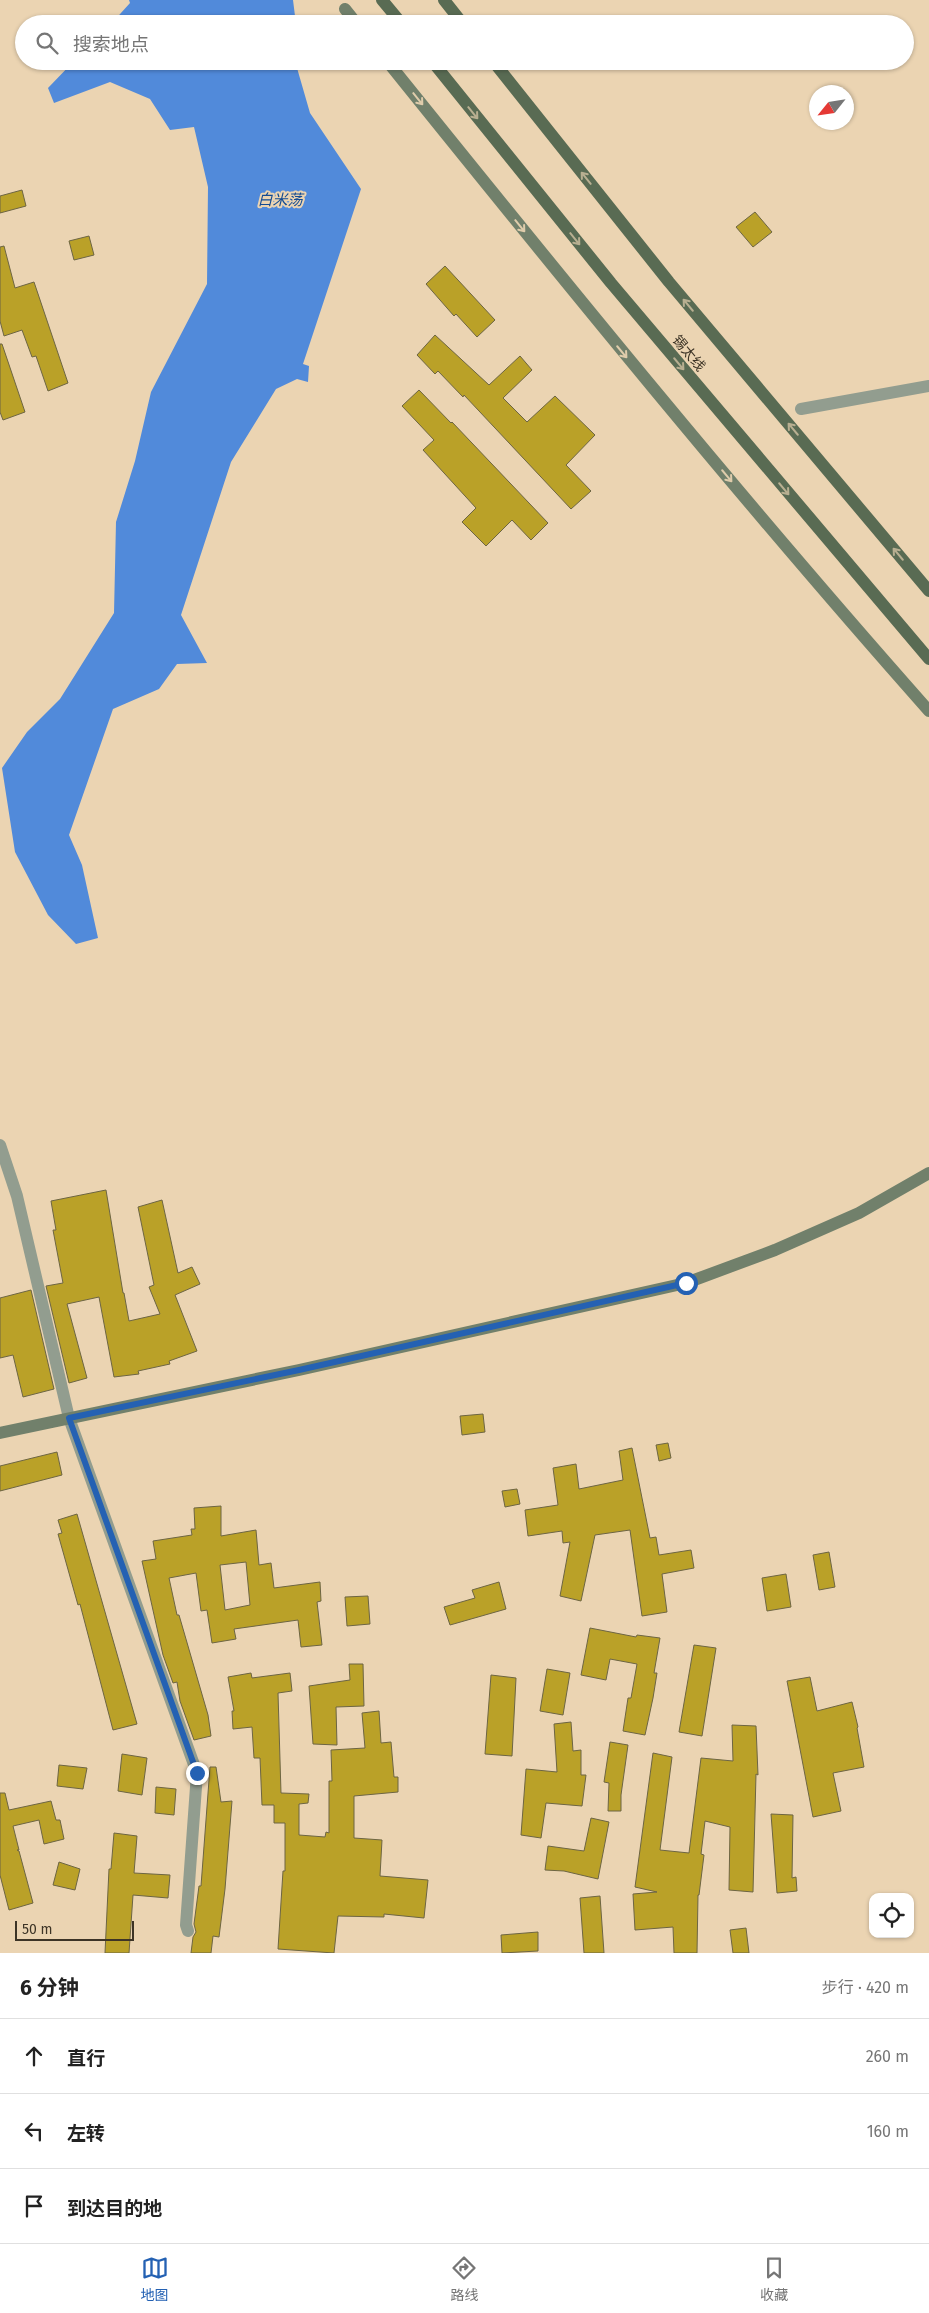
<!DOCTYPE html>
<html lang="zh">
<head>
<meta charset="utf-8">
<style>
	body { margin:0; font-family:"Fira Sans","Noto Sans SC",sans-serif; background:#f2f2f2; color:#222 }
	.controls { position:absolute; right:15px; bottom:15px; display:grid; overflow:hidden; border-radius:10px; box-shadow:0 1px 4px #0004 }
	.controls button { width:45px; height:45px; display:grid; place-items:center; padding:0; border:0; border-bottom:1px solid #e0e0e0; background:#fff; color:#222; font:25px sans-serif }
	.compass { position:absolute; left:809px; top:85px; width:45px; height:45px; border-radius:50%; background:#fff; box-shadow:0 1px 4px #0004; rotate:240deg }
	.scale { position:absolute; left:15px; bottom:12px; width:119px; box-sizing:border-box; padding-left:5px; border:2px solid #3d3426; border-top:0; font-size:14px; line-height:18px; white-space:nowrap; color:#3d3426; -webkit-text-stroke:4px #ebd4b2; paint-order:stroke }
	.stop { position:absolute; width:15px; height:15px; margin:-11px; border:4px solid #2461b3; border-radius:50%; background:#fff }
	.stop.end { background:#2461b3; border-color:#fff; box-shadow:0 1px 5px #0008 }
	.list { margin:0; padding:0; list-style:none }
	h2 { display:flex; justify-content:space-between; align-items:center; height:65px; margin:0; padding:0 20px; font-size:21px }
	h2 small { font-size:16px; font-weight:400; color:#767676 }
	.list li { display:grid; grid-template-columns:32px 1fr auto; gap:15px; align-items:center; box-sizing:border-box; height:75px; padding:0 20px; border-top:1px solid #e0e0e0 }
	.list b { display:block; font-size:19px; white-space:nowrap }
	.list em { font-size:16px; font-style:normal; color:#767676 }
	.icon { flex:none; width:28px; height:28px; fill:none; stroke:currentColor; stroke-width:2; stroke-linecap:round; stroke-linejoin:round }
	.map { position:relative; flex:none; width:929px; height:1953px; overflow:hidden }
	.search { position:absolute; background:#fff; box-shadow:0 1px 4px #0004; left:15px; right:15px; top:15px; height:55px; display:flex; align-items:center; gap:12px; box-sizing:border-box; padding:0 18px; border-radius:28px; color:#767676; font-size:19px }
	.sheet { height:290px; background:#fff }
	nav { display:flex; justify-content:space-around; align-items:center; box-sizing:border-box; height:70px; border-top:1px solid #e0e0e0; background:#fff; font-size:14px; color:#767676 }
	nav a { display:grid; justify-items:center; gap:2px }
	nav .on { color:#2461b3 }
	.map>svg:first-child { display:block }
	.water { fill:#518ada }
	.building { fill:#baa128; stroke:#6d6543; fill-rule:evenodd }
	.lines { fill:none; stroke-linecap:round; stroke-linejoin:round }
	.street { stroke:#929d8f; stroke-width:12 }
	.secondary { stroke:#71806b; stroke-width:12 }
	.primary { stroke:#596b53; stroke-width:12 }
	.oneway { stroke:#dfccab }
	.oneway2 { stroke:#b8af91 }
	.route { stroke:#2461b3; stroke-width:6 }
	.labels { text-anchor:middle; stroke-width:4; stroke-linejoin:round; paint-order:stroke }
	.street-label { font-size:14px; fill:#3d3426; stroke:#ebd4b2 }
	.water-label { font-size:15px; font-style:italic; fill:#134b93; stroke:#ebd4b2 }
</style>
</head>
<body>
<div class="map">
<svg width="929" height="1953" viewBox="0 0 929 1953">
	<rect width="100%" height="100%" fill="#ebd4b2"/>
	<path class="water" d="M129 0H293L296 24H111L130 3Z
		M74 61H295L310 113 361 189 303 364 309 366 308 382 297 379 276 389 231 462 181 615 207 663 177 664 159 689 113 709 69 835 82 865 98 938 76 944 48 915 15 852 2 768 27 732 60 699 114 613 116 522 135 461 151 392 207 284 208 187 194 127 170 130 150 99 110 82 54 103 48 88Z"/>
	<path class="building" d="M22 190 26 206 0 213V196Z
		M755 212 772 232 753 247 736 227Z
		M89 236 94 255 74 260 69 241Z
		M4 246 15 288 34 282 68 383 48 391 36 356 32 357 22 330 4 336 0 321V247Z
		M445 266 495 320 477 337 456 314 454 316 426 284Z
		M435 335 489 385 520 356 532 370 503 398 527 422 555 396 595 435 566 465 591 491 571 509 464 395 463 397 438 371 435 374 417 355Z
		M0 344H2L25 412 3 420 0 412Z
		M419 390 451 423 452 422 548 523 531 540 512 520 486 546 462 522 476 508 423 450 434 440 402 406Z
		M106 1190 123 1293H124L129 1321 160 1314 149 1287 154 1285 138 1207 162 1200 178 1273 192 1267 200 1284 175 1295 197 1351 169 1361 170 1364 138 1371 139 1374 114 1377 99 1297 67 1304 87 1378 69 1383 46 1286 63 1283 53 1230H56L51 1201Z
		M31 1290 54 1389 23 1397 13 1355 0 1358V1298Z
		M483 1414 485 1432 462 1435 460 1416Z
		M668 1443 671 1458 659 1461 656 1445Z
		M632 1448 650 1538 656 1537 659 1555 691 1550 694 1568 662 1574 667 1612 642 1616 630 1530 595 1535 581 1601 560 1596 570 1542 563 1543 562 1531 528 1536 525 1510 558 1505 553 1468 576 1464 579 1489 623 1480 619 1451Z
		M57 1452 62 1475 0 1491V1466Z
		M517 1489 520 1504 505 1507 502 1491Z
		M221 1506V1536L256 1530 259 1565 271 1563 274 1588 320 1582 321 1601 317 1602 322 1645 301 1647 298 1620 234 1629 236 1639 212 1643 207 1610 201 1611 196 1573 169 1578 177 1615H179L208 1715 211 1736 194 1740 180 1701 177 1682 173 1683 163 1655 142 1561 156 1559 153 1541 192 1535 191 1529H195L194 1508ZM246 1562 250 1605 225 1610 220 1565Z
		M77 1514 137 1724 113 1730 80 1604 78 1605 58 1534 62 1533 58 1520Z
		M829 1552 835 1587 819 1590 813 1555Z
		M786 1574 791 1607 767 1611 762 1578Z
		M499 1582 506 1609 450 1625 444 1607 475 1598 472 1590Z
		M368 1596 370 1624 347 1626 345 1597Z
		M590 1628 636 1637 637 1635 660 1638 654 1673H657L653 1698 645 1735 623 1731 628 1698H631L637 1664 610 1659 606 1680 581 1675Z
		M694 1645 716 1648 702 1736 679 1732Z
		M349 1664H363L364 1706 336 1707 337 1745 313 1744 309 1686 350 1680Z
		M547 1669 570 1673 563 1715 540 1711Z
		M251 1673 252 1678 290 1673 292 1691 278 1693 281 1793 309 1794 308 1803 299 1804V1835L325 1837 326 1832 329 1833V1781H332L331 1750 365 1748 362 1713 379 1711 381 1743 391 1742 394 1777H398V1792L354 1796V1838L382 1840 380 1876 428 1880 424 1918 384 1914V1917L338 1916 334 1953 278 1949 283 1871H285V1823H274V1805H262L260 1758H254L252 1727 233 1729 232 1711H234L228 1677Z
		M491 1675 516 1678 512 1756 485 1754Z
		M810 1677 817 1711 852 1702 858 1727 857 1728 864 1767 833 1773 841 1811 813 1817 787 1681Z
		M571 1722 573 1751 581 1750V1775H586L582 1806 546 1803 541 1838 521 1835 526 1769 557 1772 554 1724Z
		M732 1725 756 1726 758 1775 756 1774 753 1892 729 1890 730 1827 705 1821 701 1854 704 1855 699 1895H698L697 1953H674L673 1927 635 1930 633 1894 657 1892 635 1887 653 1753 672 1757 660 1850 689 1853 701 1758 733 1761Z
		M610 1742 628 1745 621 1795V1811H608L609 1783 604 1782Z
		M122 1754 147 1758 142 1795 118 1791Z
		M59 1765 87 1768 83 1789 57 1786Z
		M210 1767H216L221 1802 232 1801 225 1889 219 1937 213 1936 211 1953H191L193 1937 196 1932 194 1924 199 1886H201Z
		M156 1787 176 1789 174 1815 155 1813Z
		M0 1793H5L9 1810 51 1801 56 1820H60L64 1839 44 1844 39 1820 13 1826 19 1850H17L19 1851 33 1903 9 1910 0 1875Z
		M771 1814 793 1815 792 1878 796 1877 797 1891 777 1893Z
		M591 1818 609 1822 598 1879 564 1871 545 1870 548 1846 584 1851Z
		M114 1833 137 1836 134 1873 170 1875 168 1898 133 1895 129 1953H105L109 1869H111Z
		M59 1862 80 1869 75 1890 53 1885Z
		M600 1896 604 1953H584L580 1898Z
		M746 1928 749 1953H733L730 1930Z
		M538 1932V1951L502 1953 501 1935Z"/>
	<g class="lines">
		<path class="street" d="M801 409 929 386
			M0 1145 17 1196 69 1418 197 1773 186 1925 188 1931"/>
		<path class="secondary" d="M345 9 357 24
			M387 61C564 281 742 500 929 711
			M0 1433 299 1370 686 1283 775 1250 859 1213 929 1173"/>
		<path class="primary" d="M382 0 402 24
			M444 0 463 24
			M432 61 611 283 929 659
			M493 61 669 282 929 591"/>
	</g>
	<defs><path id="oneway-shaft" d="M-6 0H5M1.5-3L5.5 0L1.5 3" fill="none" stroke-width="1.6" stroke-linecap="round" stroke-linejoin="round" transform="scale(1.25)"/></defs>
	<g class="oneway">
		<use href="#oneway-shaft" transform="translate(418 99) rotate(51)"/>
		<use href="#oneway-shaft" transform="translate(520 226) rotate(51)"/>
		<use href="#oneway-shaft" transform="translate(622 352) rotate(50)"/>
		<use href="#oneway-shaft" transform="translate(727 476) rotate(50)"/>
	</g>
	<g class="oneway2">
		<use href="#oneway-shaft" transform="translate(473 113) rotate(51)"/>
		<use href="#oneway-shaft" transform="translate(586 178) rotate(-129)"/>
		<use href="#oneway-shaft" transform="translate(575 239) rotate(51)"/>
		<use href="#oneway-shaft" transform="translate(688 305) rotate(-130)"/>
		<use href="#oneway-shaft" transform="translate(679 364) rotate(50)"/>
		<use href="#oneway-shaft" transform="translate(793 429) rotate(-130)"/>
		<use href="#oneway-shaft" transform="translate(784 489) rotate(50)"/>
		<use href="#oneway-shaft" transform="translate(898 554) rotate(-130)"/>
	</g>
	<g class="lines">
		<path class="route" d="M197 1773 69 1418 299 1370 686 1283"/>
	</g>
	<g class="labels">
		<g class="street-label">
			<text transform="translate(689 353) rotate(50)" y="5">锡太线</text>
		</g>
		<g class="water-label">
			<text x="280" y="205">白米荡</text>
		</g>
	</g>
</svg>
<div class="controls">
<button><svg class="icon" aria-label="locate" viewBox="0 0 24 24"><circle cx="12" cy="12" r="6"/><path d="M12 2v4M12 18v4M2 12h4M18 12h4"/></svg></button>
</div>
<svg class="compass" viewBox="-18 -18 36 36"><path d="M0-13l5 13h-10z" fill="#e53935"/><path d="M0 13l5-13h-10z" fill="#767676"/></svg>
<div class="scale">50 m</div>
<div class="stop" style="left:686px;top:1283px"></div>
<div class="stop end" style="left:197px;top:1773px"></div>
<div class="search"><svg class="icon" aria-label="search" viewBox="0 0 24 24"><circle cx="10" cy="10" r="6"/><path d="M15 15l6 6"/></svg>搜索地点</div>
</div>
<section class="sheet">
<h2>6 分钟<small>步行 · 420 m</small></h2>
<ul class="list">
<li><svg class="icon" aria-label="ahead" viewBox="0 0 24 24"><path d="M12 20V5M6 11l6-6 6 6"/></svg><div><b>直行</b></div><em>260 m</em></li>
<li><svg class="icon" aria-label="left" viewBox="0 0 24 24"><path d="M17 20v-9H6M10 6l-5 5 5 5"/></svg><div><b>左转</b></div><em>160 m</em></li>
<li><svg class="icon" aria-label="arrive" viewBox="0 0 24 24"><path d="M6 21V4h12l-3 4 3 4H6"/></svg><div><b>到达目的地</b></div></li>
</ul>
</section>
<nav>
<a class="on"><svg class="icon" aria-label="map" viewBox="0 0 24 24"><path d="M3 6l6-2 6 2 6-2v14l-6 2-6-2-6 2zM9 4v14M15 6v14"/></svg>地图</a>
<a><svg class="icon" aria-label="directions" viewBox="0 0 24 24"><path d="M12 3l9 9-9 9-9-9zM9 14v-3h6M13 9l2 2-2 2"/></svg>路线</a>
<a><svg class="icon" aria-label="saved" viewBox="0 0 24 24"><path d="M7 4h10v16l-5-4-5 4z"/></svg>收藏</a>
</nav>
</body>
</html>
